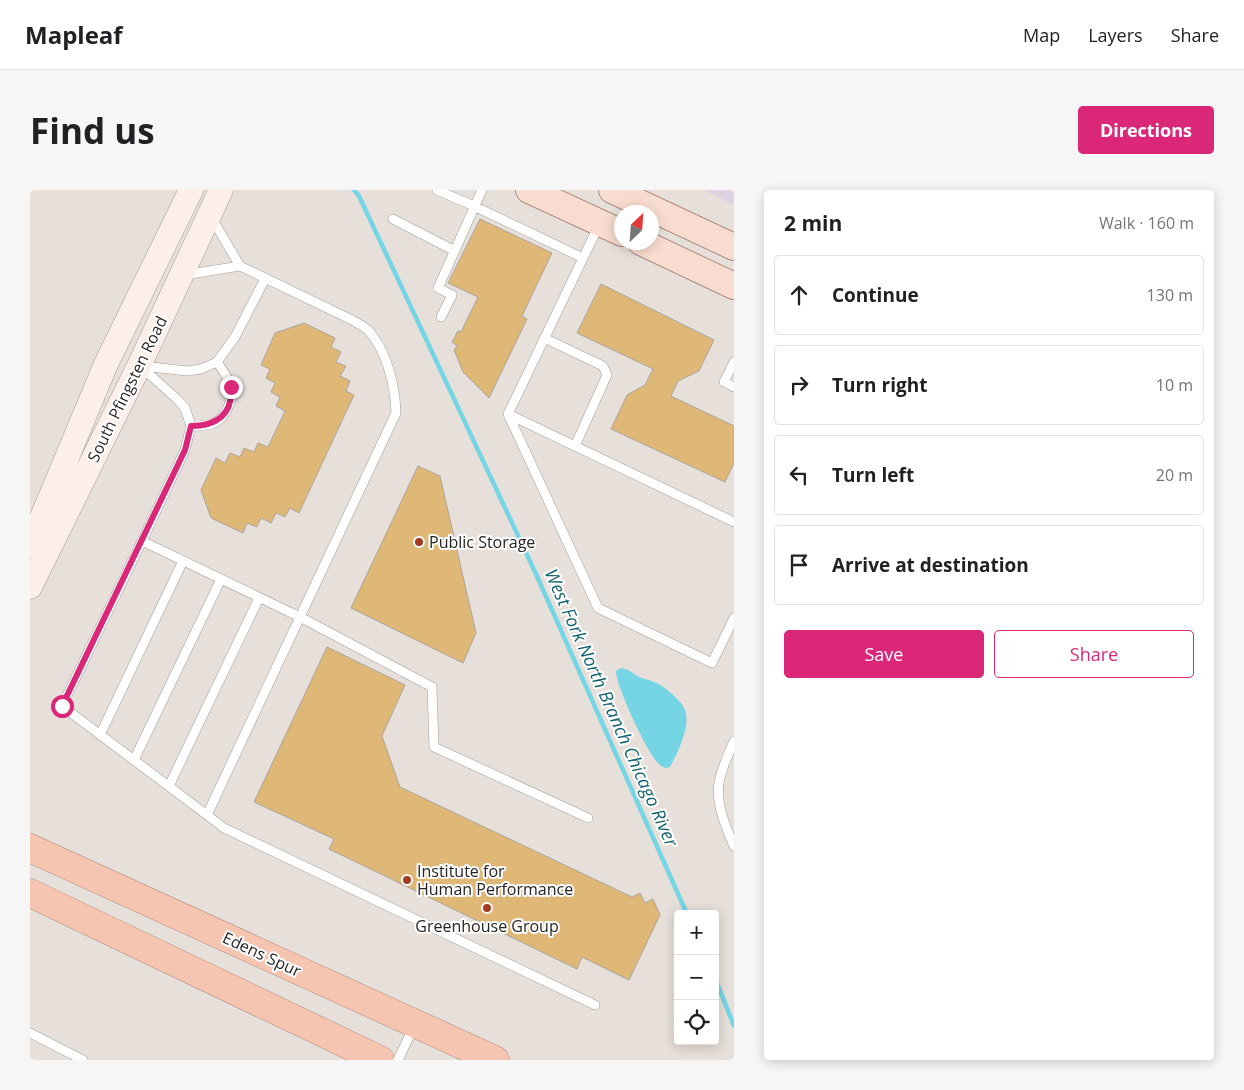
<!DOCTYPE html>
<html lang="en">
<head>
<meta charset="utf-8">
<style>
	body { margin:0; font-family:"Open Sans",sans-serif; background:#f6f6f6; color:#202124 }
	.controls { position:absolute; right:15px; bottom:15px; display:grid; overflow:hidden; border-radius:5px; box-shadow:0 2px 12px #0003 }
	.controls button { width:45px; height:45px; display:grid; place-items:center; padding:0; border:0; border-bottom:1px solid #e0e0e0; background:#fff; color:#202124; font:25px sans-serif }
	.compass { position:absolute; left:584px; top:15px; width:45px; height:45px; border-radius:50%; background:#fff; box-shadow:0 2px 12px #0003; rotate:25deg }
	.stop { position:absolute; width:15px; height:15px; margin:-11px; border:4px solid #db2777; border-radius:50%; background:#fff }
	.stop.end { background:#db2777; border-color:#fff; box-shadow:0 1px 5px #0008 }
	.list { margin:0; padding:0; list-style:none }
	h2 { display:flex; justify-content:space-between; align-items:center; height:65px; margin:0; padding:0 20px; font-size:21px }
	h2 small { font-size:16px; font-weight:400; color:#757577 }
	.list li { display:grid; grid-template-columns:32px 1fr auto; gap:15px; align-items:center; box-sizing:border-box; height:80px; margin:0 10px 10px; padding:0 10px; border:1px solid #e0e0e0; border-radius:5px }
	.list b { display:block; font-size:19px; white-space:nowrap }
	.list em { font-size:16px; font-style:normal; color:#757577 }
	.actions { display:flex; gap:10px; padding:15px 20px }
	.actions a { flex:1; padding:11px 0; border:1px solid #db2777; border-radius:5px; text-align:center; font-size:18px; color:#db2777 }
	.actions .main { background:#db2777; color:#fff }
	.icon { flex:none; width:28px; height:28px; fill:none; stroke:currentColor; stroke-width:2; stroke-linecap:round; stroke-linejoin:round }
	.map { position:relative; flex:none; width:704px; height:870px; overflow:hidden; border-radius:5px }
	header { display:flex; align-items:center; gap:30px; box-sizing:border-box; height:70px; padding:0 25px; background:#fff; border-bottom:1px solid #e0e0e0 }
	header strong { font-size:24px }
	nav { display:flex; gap:28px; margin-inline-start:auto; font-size:18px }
	.intro { display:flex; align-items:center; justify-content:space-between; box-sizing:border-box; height:120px; padding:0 30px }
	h1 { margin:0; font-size:35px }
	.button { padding:12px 22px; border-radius:5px; background:#db2777; color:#fff; font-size:18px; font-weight:700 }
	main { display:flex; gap:30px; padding:0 30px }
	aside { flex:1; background:#fff; border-radius:5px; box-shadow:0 2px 12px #0003 }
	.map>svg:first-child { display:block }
	.commercial { fill:#e0d2e5 }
	.water { fill:#75d5e5 }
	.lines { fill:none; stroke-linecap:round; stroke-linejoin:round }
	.stream { stroke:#75d5e5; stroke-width:4.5 }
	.building { fill:#dfb777; stroke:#a9a59e }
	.lane-casing { stroke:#a39d97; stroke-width:10 }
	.secondary-casing { stroke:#a39d97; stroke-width:25 }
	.primary-casing { stroke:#ad8c7f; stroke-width:28 }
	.highway-casing { stroke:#ad8c7f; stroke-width:29 }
	.lane { stroke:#fff; stroke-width:9 }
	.secondary { stroke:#fceee8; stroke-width:24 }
	.primary { stroke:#f9dcd0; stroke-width:26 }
	.highway { stroke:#f5c5b1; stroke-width:28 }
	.route { stroke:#db2777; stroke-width:6 }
	.poi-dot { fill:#a43b20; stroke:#fff; stroke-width:2 }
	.labels { text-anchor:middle; stroke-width:4; stroke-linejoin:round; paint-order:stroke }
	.street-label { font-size:16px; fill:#262321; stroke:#fff }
	.poi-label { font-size:16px; fill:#262321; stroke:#fff; text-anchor:start }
	.water-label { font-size:18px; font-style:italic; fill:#11626e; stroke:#fff }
</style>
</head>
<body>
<header>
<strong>Mapleaf</strong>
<nav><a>Map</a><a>Layers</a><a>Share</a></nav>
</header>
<div class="intro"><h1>Find us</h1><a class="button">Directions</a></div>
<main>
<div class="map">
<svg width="704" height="870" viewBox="0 0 704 870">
	<rect width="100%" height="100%" fill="#e7e0da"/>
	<path class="commercial" d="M674 0H704V15Z"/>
	<path class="water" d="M591 478C601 479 605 487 615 489 627 492 635 497 644 506 648 510 652 513 654 518 662 535 648 562 640 577L636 578C633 577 631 576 629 574 617 563 586 496 586 481Z"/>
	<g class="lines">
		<path class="stream" d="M324 0 329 6 506 384 657 724
			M685 788 704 836"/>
	</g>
	<path class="building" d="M450 29 522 63 492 126 497 129 459 208 433 182 424 160 427 156 422 152 428 141 431 142 448 107 418 93Z
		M571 94 684 150 669 181 648 191 641 206 704 236V273L695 292 581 239 597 205 615 195 623 179 547 143Z
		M274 133 305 148 301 157 311 162 306 172 316 176 310 186 320 191 316 201 324 205 269 323 260 318 255 327 246 323 241 333 231 328 227 337 217 333 213 343 181 328 171 300 186 268 195 273 200 263 210 267 214 258 224 262 228 253 238 257 255 221 246 216 250 207 241 202 245 193 236 188 240 179 231 175 245 143Z
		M388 276 410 286 446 443 433 473 321 418Z
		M297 457 375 495 352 546 370 597 602 707 610 703 615 713 623 709 630 725 599 790 552 767 547 779 299 659 304 649 224 612Z"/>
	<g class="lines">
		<g class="lane-casing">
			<path id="lane" d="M407 0 444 16 553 68
				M363 29 425 61
				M154 85 210 76
				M411 127 422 105 408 98 452 0
				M514 148 573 176 577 185 545 256
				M704 172 694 192 704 197
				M110 176 147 209 155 218 161 236 155 260 112 351 270 427 366 223C365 195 357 161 338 140 333 136 327 133 322 130L210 76 181 27
				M112 176 157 181 171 179 187 172 205 147 235 89
				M478 224 568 418 682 473 704 428
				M478 224 704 332
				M478 224 569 35
				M161 236C168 236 177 236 184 233 196 227 204 209 201 196 198 187 192 179 187 172
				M112 351 32 516 177 625 270 427 402 497 404 557 558 628
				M70 545 153 371
				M704 551C699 563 693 575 690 588 684 609 695 636 704 656
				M104 570 191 389
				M139 596 229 408
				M177 625 194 638 565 815
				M0 843 53 870
				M368 870 384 836"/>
		</g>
		<g class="secondary-casing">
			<path id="secondary" d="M0 356 76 174 161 0
				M0 397 109 176 191 0"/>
		</g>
		<g class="primary-casing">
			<path id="primary" d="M499 0 592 43
				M582 0 704 57
				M611 52 704 96"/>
		</g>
		<g class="highway-casing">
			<path id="highway" d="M0 658 465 870
				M0 703 350 870"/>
		</g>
		<use href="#lane" class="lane"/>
		<use href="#secondary" class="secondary"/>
		<use href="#primary" class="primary"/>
		<use href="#highway" class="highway"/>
	</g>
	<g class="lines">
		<path class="route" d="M32 516 155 260 161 236C186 236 203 225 201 197"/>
	</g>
	<g class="poi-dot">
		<circle cx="389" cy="352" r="5"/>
		<circle cx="377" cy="690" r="5"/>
		<circle cx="457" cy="718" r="5"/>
	</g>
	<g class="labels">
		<g class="street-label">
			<text transform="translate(97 199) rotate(-64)" y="6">South Pfingsten Road</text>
			<text transform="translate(232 764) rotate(25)" y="6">Edens Spur</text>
		</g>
		<g class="poi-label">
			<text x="399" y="358">Public Storage</text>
			<text x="387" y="687">Institute for<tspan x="387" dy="18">Human Performance</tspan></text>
			<text x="457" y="742" text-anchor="middle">Greenhouse Group</text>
		</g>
		<g class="water-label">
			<text transform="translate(581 518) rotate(66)" y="6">West Fork North Branch Chicago River</text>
		</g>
	</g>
</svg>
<div class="controls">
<button>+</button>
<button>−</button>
<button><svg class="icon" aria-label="locate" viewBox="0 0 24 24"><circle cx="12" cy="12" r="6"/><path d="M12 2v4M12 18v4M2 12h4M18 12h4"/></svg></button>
</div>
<svg class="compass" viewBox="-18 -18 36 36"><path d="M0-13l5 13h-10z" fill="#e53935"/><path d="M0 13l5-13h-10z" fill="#757577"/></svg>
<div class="stop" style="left:32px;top:516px"></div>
<div class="stop end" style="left:201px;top:197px"></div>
</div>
<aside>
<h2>2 min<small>Walk · 160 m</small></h2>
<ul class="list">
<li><svg class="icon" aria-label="ahead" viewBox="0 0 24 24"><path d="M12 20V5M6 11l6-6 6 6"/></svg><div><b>Continue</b></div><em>130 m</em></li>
<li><svg class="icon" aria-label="right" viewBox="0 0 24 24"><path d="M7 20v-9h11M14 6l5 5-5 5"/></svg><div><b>Turn right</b></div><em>10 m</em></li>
<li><svg class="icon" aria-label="left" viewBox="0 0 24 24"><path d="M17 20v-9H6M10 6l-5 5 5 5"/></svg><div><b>Turn left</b></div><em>20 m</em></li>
<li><svg class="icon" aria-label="arrive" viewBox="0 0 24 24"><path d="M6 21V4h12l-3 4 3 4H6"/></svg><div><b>Arrive at destination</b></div></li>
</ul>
<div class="actions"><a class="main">Save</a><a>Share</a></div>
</aside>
</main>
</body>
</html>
